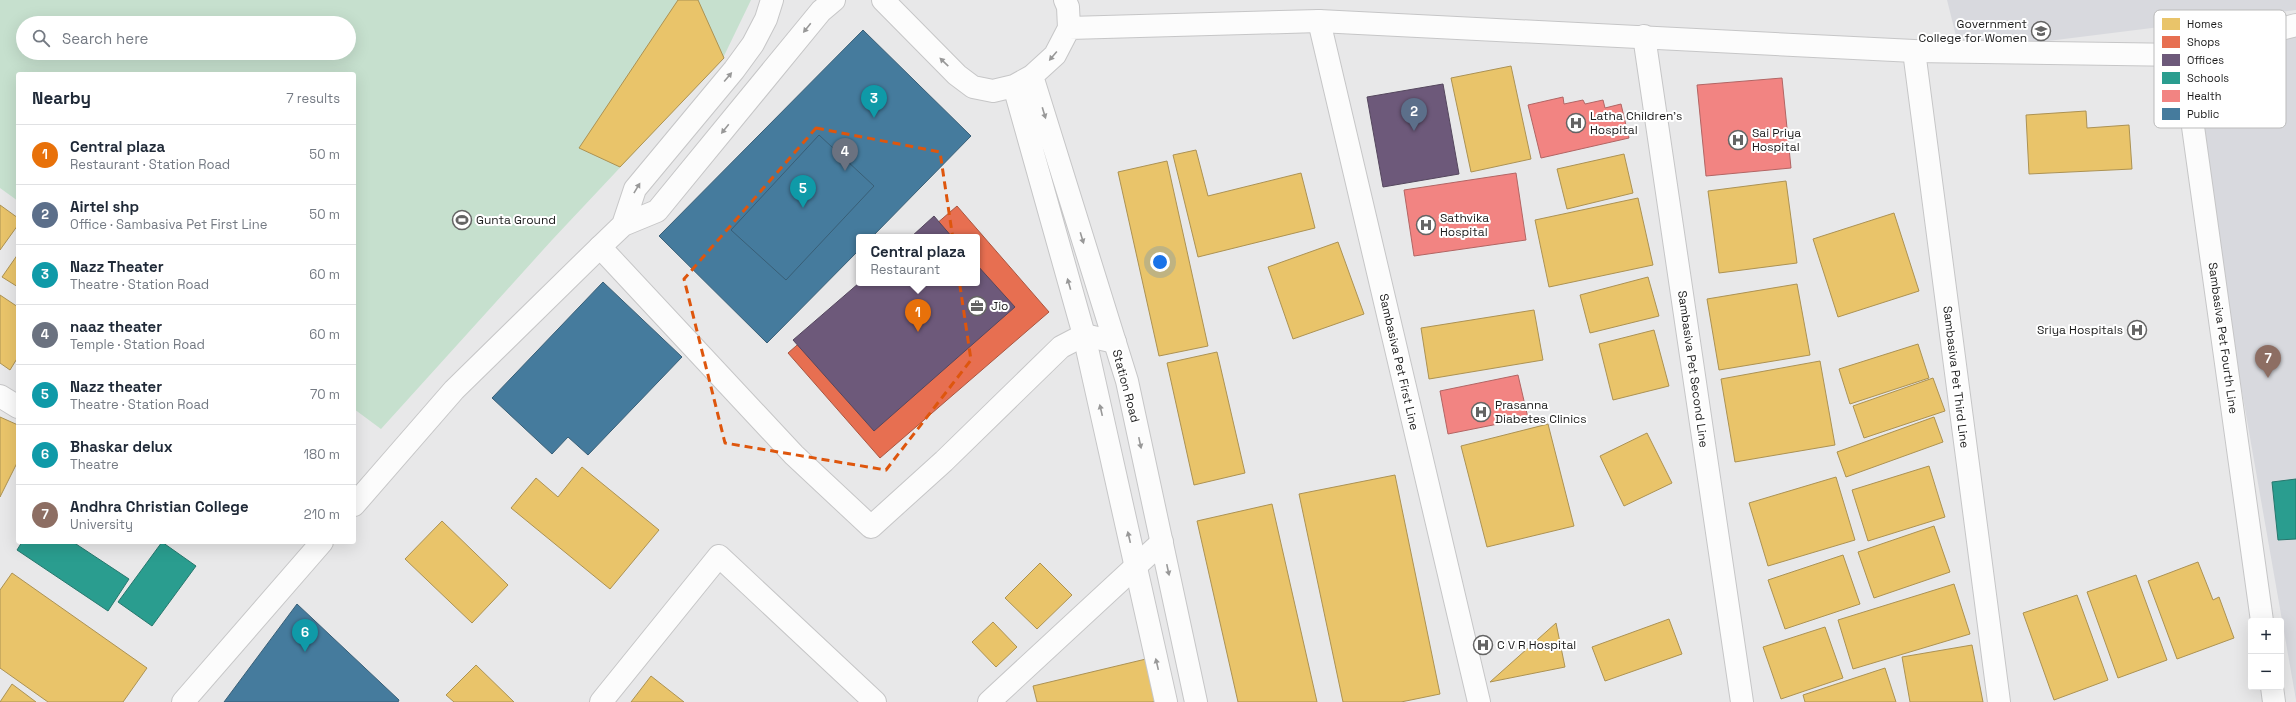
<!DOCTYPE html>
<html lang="en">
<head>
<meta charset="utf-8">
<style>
	body { margin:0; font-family:"Space Grotesk",sans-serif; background:#f2f2f3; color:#1f2937 }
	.controls { position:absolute; right:12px; bottom:12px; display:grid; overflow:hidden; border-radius:4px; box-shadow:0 4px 16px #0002 }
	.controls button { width:36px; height:36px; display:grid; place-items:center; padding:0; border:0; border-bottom:1px solid #e0e1e3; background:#fff; color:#1f2937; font:20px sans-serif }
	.you { position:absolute; left:1160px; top:262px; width:14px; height:14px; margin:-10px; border:3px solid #fff; border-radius:50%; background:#1a73e8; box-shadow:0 0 0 6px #1a73e833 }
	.badge { display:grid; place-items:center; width:26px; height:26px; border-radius:50%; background:#ea580c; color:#fff; font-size:13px; font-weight:700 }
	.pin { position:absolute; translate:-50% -33px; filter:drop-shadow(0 1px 2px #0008) }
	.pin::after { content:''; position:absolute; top:21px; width:14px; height:12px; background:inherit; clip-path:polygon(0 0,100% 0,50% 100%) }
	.popup { position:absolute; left:856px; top:234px; width:124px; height:52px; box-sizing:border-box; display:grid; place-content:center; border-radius:4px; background:#fff; filter:drop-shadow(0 1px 3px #0005); font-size:13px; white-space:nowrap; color:#747a83 }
	.popup b { font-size:15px; color:#1f2937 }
	.popup::after { content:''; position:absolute; left:50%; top:100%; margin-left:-8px; border:8px solid transparent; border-top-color:#fff }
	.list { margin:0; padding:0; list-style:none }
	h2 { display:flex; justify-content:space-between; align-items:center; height:52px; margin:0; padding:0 16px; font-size:17px }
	h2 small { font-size:13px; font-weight:400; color:#747a83 }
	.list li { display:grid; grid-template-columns:26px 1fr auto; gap:12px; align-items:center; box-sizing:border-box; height:60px; padding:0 16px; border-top:1px solid #e0e1e3 }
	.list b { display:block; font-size:15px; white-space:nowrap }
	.list p { margin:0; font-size:13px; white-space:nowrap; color:#747a83 }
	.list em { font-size:13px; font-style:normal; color:#747a83 }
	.icon { flex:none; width:22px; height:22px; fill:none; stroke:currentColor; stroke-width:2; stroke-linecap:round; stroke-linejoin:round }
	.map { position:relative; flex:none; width:2296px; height:702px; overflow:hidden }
	.search { position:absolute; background:#fff; box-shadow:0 4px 16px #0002; left:16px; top:16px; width:340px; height:44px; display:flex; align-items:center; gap:10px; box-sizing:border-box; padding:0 14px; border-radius:22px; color:#747a83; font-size:15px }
	.panel { position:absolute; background:#fff; box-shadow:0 4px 16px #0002; left:16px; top:72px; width:340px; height:472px; border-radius:4px }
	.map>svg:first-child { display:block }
	.built { fill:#d8d9de }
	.green { fill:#c6e0ce; fill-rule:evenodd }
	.homes { fill:#e9c46a; stroke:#ac9253 }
	.shops { fill:#e76f51; stroke:#aa5641 }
	.offices { fill:#6d597a; stroke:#55475e }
	.schools { fill:#2a9d8f; stroke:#26776d }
	.health { fill:#f28482; stroke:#b26564 }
	.public { fill:#457b9d; stroke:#395f77 }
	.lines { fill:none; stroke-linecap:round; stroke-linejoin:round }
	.minor-casing { stroke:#c6c6c7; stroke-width:24 }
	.tertiary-casing { stroke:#c6c6c7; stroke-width:24 }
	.minor { stroke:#fcfcfc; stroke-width:22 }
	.tertiary { stroke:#fcfcfc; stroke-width:22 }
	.oneway { fill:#989898 }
	.marked { fill:none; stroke:#de560d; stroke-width:3; stroke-dasharray:8 5; stroke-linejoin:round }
	.labels { text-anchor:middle; stroke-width:4; stroke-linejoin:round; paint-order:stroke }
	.poi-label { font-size:12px; fill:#1d1d1d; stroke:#fff; text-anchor:start }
	.street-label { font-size:12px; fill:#1d1d1d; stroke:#fff }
	.key { fill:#fff; stroke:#bbb; stroke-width:1 }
	.key-label { font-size:11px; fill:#1d1d1d }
</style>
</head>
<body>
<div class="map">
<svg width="2296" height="702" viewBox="0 0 2296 702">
	<rect width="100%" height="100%" fill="#e8e8e9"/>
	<path class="built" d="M1947 0H2296V10L1960 52Z
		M2296 21V700L2183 55Z"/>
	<path class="green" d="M0 0H751L723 58 552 240 381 429 354 409V74H18V201L0 188ZM23 23H349V53H23Z"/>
	<path class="homes" d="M678 0H698L724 58 620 167 579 148Z
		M1511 66 1531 159 1471 172 1451 78Z
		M2086 111 2087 128 2129 125 2132 169 2029 174 2026 115Z
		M1196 150 1208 196 1301 173 1315 228 1198 257 1173 155Z
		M1624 154 1633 193 1567 209 1557 169Z
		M1167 161 1208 346 1159 356 1118 172Z
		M1786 181 1797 263 1719 273 1708 191Z
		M1638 198 1653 265 1549 287 1535 220Z
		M0 205 18 218V225L0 250Z
		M1894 213 1919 291 1838 317 1813 239Z
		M1338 242 1364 314 1293 339 1268 267Z
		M18 254V287L2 277Z
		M1648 277 1659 316 1590 333 1580 295Z
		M1797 284 1810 355 1719 370 1707 299Z
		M0 295 18 307V357L10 370 0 363Z
		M1534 310 1543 360 1429 379 1421 328Z
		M1654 330 1669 386 1613 400 1599 344Z
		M1918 344 1929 378 1850 404 1839 369Z
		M1217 352 1245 473 1194 485 1167 363Z
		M1820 361 1835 445 1735 462 1721 379Z
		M1933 378 1945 411 1864 438 1853 406Z
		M0 417 18 425V461L0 497Z
		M1934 417 1943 442 1846 477 1837 452Z
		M1548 424 1574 526 1487 547 1461 446Z
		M1647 433 1672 483 1624 506 1600 456Z
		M1929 466 1945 517 1868 541 1852 490Z
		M582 467 659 530 610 589 511 508 536 478 558 497Z
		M1395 475 1440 694 1401 702H1343L1299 494Z
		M1836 477 1855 540 1768 566 1749 503Z
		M1272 504 1317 702H1238L1197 521Z
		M442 521 508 585 472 623 405 559Z
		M1934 526 1950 572 1874 598 1858 552Z
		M1843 555 1860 604 1785 629 1768 580Z
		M2198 562 2213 600 2219 597 2234 638 2177 659 2148 581Z
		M1040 563 1072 595 1037 629 1005 598Z
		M12 573 147 668 123 702H48L0 668V590Z
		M2136 575 2167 660 2118 678 2087 592Z
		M1954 584 1970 634 1853 669 1838 620Z
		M2077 595 2108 680 2054 700 2023 613Z
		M1669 619 1682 654 1605 681 1592 647Z
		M993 622 1017 647 996 667 972 642Z
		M1556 623 1565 667 1490 682Z
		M1825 627 1843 678 1781 699 1763 647Z
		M1972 645 1983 702H1910L1902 657Z
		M1146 659 1160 700 1152 702H1037L1033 686Z
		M476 665 514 702H454L446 695Z
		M1885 668 1896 702H1805L1803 695Z
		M651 676 684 702H631Z
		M12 684 36 702H0Z"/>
	<path class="shops" d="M957 206 1049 312 880 458 788 353 868 283H977V237H921Z"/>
	<path class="offices" d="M1443 84 1459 174 1383 187 1367 97Z
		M934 216 952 237H911Z
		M977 265 1015 307 874 431 793 340 859 283H977Z"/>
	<path class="schools" d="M2296 479V539L2278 540 2272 482Z
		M22 542H73L129 579 108 611 17 550Z
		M162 542 196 566 152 626 118 602Z"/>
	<path class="health" d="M1782 78 1791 168 1706 176 1697 85Z
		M1563 97 1564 104 1583 100 1585 104 1603 100 1605 108 1621 104 1629 138 1541 158 1528 105Z
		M1516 173 1526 240 1414 256 1404 190Z
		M1518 375 1528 418 1448 434 1440 391Z"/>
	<path class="public" d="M863 30 971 136 872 237H859V250L767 343 659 236Z
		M819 135 874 186 786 280 731 230Z
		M603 282 682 357 588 455 568 437 552 454 492 398Z
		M297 604 399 700 398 702H224Z"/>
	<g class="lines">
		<g class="minor-casing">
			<path id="minor" d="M1319 21 1479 702
				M1644 36 1742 702
				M1914 51 1999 702
				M2183 55 2262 621
				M600 247 794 455 871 527 944 461 1061 347 1084 335 1115 342
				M0 396 18 407
				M2272 687 2274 702
				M601 702 719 556 875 702
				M989 702 1162 542"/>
		</g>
		<g class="tertiary-casing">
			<path id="tertiary" d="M883 0 957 75 973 87 993 91 1014 86 1032 76 1055 55 1069 28 1068 7 1065 0
				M1069 28 1319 21 1914 51 2183 55 2296 25
				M1032 76 1127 381 1196 702
				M1014 86 1084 335 1166 702
				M623 225 635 189 734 70 753 44 766 19 772 0
				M354 505 454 390 600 247 623 225 657 211 821 11 834 0
				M183 702 322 542"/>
		</g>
		<use href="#minor" class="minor"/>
		<use href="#tertiary" class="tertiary"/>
	</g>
	<defs><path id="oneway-solid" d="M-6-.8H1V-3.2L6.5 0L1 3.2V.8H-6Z"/></defs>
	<g class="oneway">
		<use href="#oneway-solid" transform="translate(807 28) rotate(129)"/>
		<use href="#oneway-solid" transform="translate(1053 56) rotate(130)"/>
		<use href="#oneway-solid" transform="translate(944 62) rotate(-136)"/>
		<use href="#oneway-solid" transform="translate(728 77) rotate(-50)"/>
		<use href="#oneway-solid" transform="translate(1044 113) rotate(73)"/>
		<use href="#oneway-solid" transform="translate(725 129) rotate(129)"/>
		<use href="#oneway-solid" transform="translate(637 188) rotate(-59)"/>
		<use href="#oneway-solid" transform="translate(1082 238) rotate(73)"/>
		<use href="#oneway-solid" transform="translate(1069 284) rotate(-106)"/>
		<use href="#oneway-solid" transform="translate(1101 410) rotate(-103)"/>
		<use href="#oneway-solid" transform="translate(1140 443) rotate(78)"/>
		<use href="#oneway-solid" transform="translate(1129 537) rotate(-103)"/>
		<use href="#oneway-solid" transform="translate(1168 570) rotate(78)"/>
		<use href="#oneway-solid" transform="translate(1157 664) rotate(-103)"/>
	</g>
	<path class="marked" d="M816 128 940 152 971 360 886 470 725 443 684 279Z"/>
	<defs>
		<g id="university-ring" transform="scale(1)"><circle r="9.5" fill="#fff" stroke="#646464" stroke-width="1.5"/><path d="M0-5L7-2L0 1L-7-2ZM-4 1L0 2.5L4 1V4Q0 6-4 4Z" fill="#646464"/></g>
		<g id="hospital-ring" transform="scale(1)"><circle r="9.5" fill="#fff" stroke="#646464" stroke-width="1.5"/><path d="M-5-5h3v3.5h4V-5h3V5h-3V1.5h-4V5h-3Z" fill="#646464"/></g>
		<g id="stadium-ring" transform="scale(1)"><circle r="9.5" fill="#fff" stroke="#646464" stroke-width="1.5"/><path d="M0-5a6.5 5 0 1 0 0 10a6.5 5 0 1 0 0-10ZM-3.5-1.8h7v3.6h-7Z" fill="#646464"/></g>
		<g id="office-ring" transform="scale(1)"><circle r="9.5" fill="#fff" stroke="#646464" stroke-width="1.5"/><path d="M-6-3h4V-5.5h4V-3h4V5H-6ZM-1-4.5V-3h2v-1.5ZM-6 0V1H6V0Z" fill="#646464"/></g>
	</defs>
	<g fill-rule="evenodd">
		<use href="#university-ring" x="2041" y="31"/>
		<use href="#hospital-ring" x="1576" y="123"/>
		<use href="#hospital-ring" x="1738" y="140"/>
		<use href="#stadium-ring" x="462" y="220"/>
		<use href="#hospital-ring" x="1426" y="225"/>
		<use href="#office-ring" x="977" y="306"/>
		<use href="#hospital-ring" x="2137" y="330"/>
		<use href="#hospital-ring" x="1481" y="412"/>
		<use href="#hospital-ring" x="1483" y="645"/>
	</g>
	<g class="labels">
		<g class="poi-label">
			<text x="2027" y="28" text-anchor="end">Government<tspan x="2027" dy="14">College for Women</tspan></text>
			<text x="1590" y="120">Latha Children's<tspan x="1590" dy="14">Hospital</tspan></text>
			<text x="1752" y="137">Sai Priya<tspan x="1752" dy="14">Hospital</tspan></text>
			<text x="1440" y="222">Sathvika<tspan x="1440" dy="14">Hospital</tspan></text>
			<text x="476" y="224">Gunta Ground</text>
			<text x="991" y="310">Jio</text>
			<text x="2123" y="334" text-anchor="end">Sriya Hospitals</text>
			<text x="1495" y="409">Prasanna<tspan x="1495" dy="14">Diabetes Clinics</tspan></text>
			<text x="1497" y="649">C V R Hospital</text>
		</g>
		<g class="street-label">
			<text transform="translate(2223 338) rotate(82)" y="4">Sambasiva Pet Fourth Line</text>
			<text transform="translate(1399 362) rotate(77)" y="4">Sambasiva Pet First Line</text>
			<text transform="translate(1693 369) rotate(82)" y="4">Sambasiva Pet Second Line</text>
			<text transform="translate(1956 377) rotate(83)" y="4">Sambasiva Pet Third Line</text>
			<text transform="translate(1126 386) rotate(75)" y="4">Station Road</text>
		</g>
	</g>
	<rect x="2154" y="10" width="132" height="118" rx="6" class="key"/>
	<rect x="2162" y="18" width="18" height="12" fill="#e9c46a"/>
	<rect x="2162" y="36" width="18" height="12" fill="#e76f51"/>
	<rect x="2162" y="54" width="18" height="12" fill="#6d597a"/>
	<rect x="2162" y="72" width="18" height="12" fill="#2a9d8f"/>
	<rect x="2162" y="90" width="18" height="12" fill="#f28482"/>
	<rect x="2162" y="108" width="18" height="12" fill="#457b9d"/>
	<g class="key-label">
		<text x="2187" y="28">Homes</text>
		<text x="2187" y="46">Shops</text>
		<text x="2187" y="64">Offices</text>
		<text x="2187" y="82">Schools</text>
		<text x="2187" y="100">Health</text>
		<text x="2187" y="118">Public</text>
	</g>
</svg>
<div class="controls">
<button>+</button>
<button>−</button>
</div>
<div class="you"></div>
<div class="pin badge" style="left:918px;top:332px;background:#e8710a">1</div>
<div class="popup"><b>Central plaza</b>Restaurant</div>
<div class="pin badge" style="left:1414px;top:131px;background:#5c6f8a">2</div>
<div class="pin badge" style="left:874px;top:118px;background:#0f9aa8">3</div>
<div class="pin badge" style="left:845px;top:171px;background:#6b7280">4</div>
<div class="pin badge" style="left:803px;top:208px;background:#0f9aa8">5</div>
<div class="pin badge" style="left:305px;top:652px;background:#0f9aa8">6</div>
<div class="pin badge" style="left:2268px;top:378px;background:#8d6e63">7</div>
<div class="search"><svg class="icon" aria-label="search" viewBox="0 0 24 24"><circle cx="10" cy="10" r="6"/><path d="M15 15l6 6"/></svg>Search here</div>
<section class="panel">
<h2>Nearby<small>7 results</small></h2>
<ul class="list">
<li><span class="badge" style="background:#e8710a">1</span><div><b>Central plaza</b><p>Restaurant · Station Road</p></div><em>50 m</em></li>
<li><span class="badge" style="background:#5c6f8a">2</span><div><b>Airtel shp</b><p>Office · Sambasiva Pet First Line</p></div><em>50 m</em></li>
<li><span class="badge" style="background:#0f9aa8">3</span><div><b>Nazz Theater</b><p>Theatre · Station Road</p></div><em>60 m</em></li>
<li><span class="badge" style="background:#6b7280">4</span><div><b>naaz theater</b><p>Temple · Station Road</p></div><em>60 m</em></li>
<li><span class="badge" style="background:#0f9aa8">5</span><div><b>Nazz theater</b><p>Theatre · Station Road</p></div><em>70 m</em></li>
<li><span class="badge" style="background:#0f9aa8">6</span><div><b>Bhaskar delux</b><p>Theatre</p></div><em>180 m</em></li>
<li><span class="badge" style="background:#8d6e63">7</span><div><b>Andhra Christian College</b><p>University</p></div><em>210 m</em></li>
</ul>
</section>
</div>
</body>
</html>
